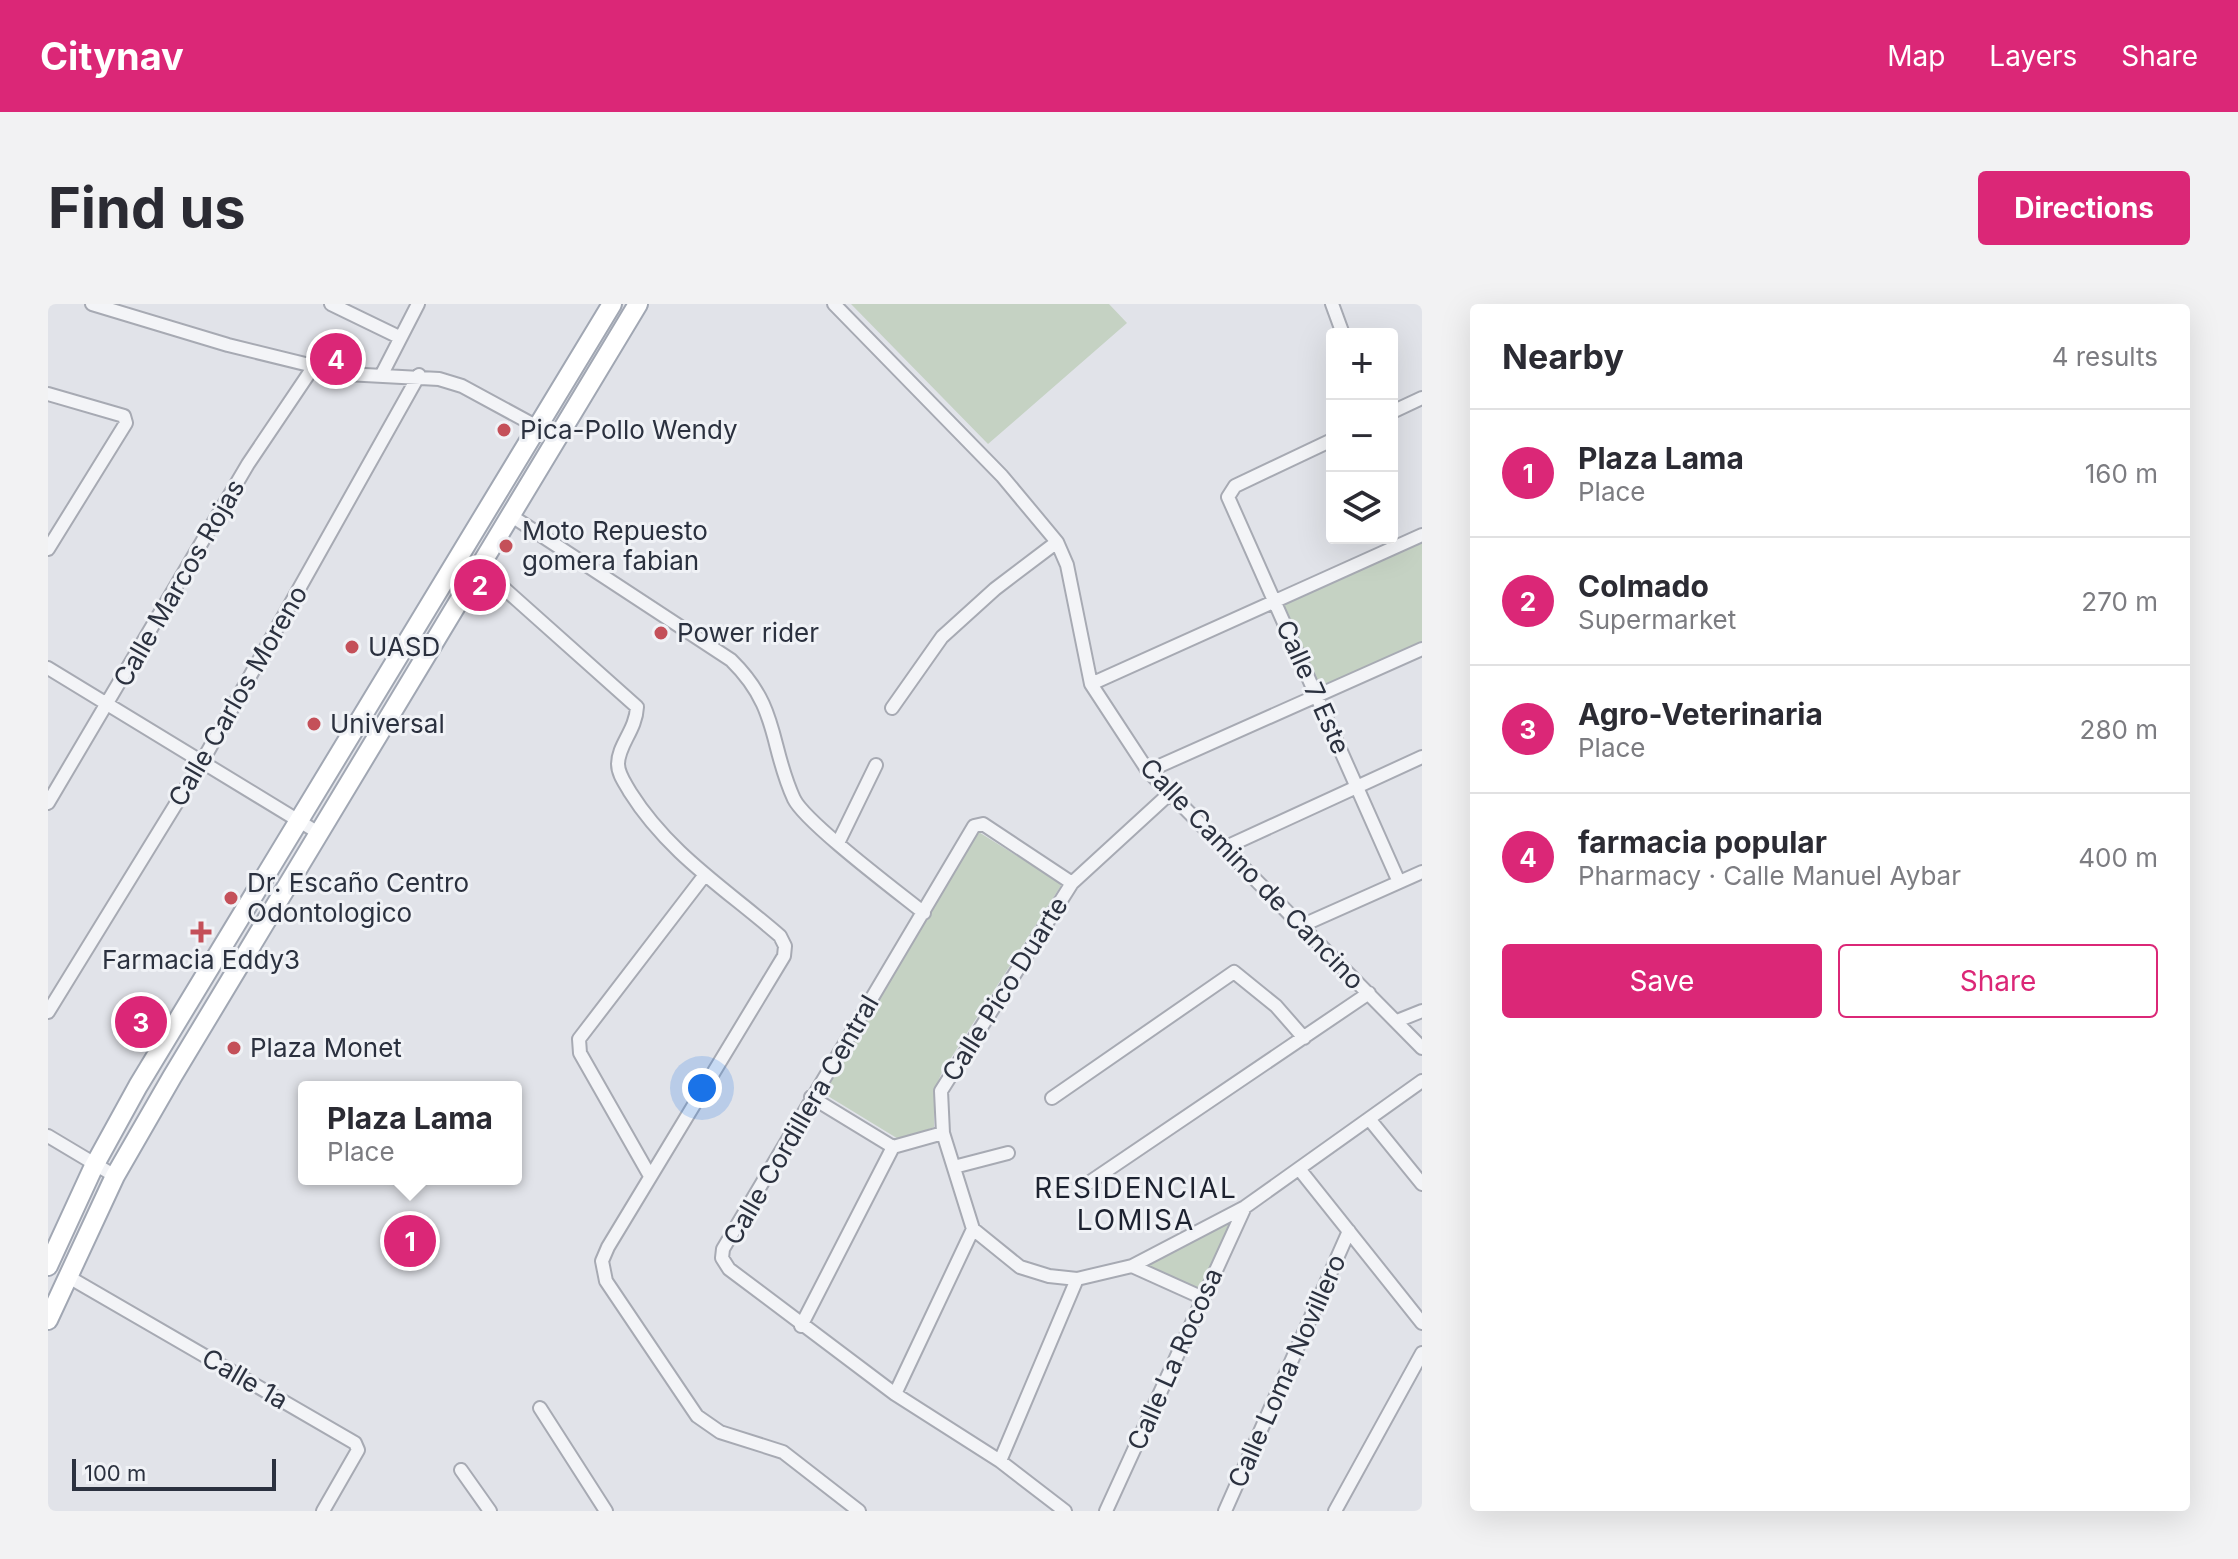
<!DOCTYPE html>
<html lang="en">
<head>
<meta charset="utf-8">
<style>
	body { margin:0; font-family:Inter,sans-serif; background:#f2f2f3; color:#2b2b33 }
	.controls { position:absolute; right:24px; top:24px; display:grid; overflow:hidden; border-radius:8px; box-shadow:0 8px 32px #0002 }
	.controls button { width:72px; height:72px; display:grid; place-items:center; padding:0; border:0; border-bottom:2px solid #e1e1e2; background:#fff; color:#2b2b33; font:40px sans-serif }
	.scale { position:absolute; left:24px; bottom:20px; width:204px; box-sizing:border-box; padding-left:8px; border:4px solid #2b313f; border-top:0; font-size:22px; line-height:28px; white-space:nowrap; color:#2b313f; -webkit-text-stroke:6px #f0f2f6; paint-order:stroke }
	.you { position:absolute; left:654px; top:784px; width:28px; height:28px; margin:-20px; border:6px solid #fff; border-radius:50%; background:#1a73e8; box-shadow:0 0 0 12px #1a73e833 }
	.badge { display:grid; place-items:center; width:52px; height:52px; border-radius:50%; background:#db2777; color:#fff; font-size:26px; font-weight:700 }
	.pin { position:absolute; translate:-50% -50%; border:4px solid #fff; box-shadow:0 2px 8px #0006 }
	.popup { position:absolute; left:250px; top:777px; width:224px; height:104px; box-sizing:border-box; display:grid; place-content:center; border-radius:8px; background:#fff; filter:drop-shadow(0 2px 6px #0005); font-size:26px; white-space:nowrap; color:#7c7c81 }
	.popup b { font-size:30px; color:#2b2b33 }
	.popup::after { content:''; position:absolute; left:50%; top:100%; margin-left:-16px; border:16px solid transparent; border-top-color:#fff }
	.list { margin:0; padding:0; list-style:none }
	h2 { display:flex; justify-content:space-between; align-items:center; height:104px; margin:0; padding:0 32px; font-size:34px }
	h2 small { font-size:26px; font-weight:400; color:#7c7c81 }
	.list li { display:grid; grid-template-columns:52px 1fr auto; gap:24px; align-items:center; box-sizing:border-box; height:128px; padding:0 32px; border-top:2px solid #e1e1e2 }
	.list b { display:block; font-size:30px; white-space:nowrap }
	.list p { margin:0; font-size:26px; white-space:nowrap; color:#7c7c81 }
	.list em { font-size:26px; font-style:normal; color:#7c7c81 }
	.actions { display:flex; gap:16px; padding:24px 32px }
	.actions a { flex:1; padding:18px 0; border:2px solid #db2777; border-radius:8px; text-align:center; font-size:28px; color:#db2777 }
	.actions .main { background:#db2777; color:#fff }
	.icon { flex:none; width:44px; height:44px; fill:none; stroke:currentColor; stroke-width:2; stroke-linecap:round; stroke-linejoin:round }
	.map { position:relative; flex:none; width:1374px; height:1207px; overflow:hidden; border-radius:8px }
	header { display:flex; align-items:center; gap:48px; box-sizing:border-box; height:112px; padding:0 40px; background:#db2777; color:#fff }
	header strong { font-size:38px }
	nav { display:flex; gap:44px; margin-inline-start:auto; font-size:28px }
	.intro { display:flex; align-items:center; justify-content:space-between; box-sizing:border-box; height:192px; padding:0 48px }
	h1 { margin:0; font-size:56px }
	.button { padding:20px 36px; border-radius:8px; background:#db2777; color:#fff; font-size:28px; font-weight:700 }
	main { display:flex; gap:48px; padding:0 48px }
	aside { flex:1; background:#fff; border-radius:8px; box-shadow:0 8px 32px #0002 }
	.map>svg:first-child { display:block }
	.green { fill:#c5d2c3 }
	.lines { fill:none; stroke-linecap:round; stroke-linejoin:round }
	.street-casing { stroke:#a7aab3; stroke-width:16 }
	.primary-casing { stroke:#a1a7b3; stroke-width:22 }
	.street { stroke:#f3f4f7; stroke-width:12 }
	.primary { stroke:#fff; stroke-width:18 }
	.poi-dot { fill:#c45059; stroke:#f0f2f6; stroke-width:3 }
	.labels { text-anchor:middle; stroke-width:6; stroke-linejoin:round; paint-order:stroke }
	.poi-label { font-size:26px; fill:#2b313f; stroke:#f0f2f6; text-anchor:start }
	.street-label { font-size:26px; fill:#2b313f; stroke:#f0f2f6 }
	.neighbourhood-label { font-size:28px; letter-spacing:2px; fill:#1d2230; stroke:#f0f2f6 }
</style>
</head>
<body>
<header>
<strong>Citynav</strong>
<nav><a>Map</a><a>Layers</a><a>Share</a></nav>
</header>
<div class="intro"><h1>Find us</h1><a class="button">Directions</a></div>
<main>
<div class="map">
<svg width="1374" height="1207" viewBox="0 0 1374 1207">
	<rect width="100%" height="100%" fill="#e1e3e9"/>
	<path class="green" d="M803 0H1061L1079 19 940 140Z
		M1374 237V339L1271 385 1234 301Z
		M929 527 1014 580 894 768 886 787V823L852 836 775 789Z
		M1188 910 1149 989 1093 963Z"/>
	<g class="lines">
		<g class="street-casing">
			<path id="street" d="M44 0 180 41 298 70 391 75 414 82 508 133
				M283 0 351 33
				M786 0 954 172 1009 238 1019 261 1043 380 1100 467 1374 744
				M1284 0 1295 30
				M334 70 370 0
				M0 90 76 112 78 119 0 245
				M1344 108 1374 94
				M1284 136 1187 182 1180 193 1351 578
				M462 211 683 356C732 404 721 441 746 495 758 519 850 588 876 609
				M431 262 589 403C588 426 570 441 570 460 570 470 577 479 582 488 621 550 678 585 732 632L737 642 736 652 560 943 554 957 558 977 649 1112 672 1128 735 1148 811 1207
				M0 364 269 528
				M1043 380 1374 231
				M844 404 894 333 947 285 1009 238
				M1100 467 1374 345
				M1120 491 1024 579 893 787 895 829 925 925 972 963 1001 972 1029 975 1084 962 1197 903 1374 777
				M0 499 200 160 266 62
				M791 537 828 461
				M1178 543 1374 453
				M1255 621 1374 568
				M0 708 155 456 371 71
				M1349 717 1374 707
				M763 793 845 843 895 829
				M1004 794 1186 668 1228 702 1256 734
				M1322 816 1374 880
				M0 832 67 872
				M906 863 960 849
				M1252 866 1374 1019
				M602 872 532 749 531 735 656 572
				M1036 882 1321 689
				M1084 962 1155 994
				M19 972 307 1139 310 1146 275 1207
				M753 1022 845 843
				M847 1090 925 925
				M492 1104 558 1207
				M952 1157 1029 975
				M413 1166 442 1207
				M1017 1207 952 1157 847 1090 681 965 674 954 675 945 926 522 935 520 1024 579
				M1058 1207 1197 903
				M1177 1207 1301 927
				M1287 1207 1374 1049"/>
		</g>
		<g class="primary-casing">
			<path id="primary" d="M0 962 46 862 90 782 564 0
				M0 1016 67 872 124 773 590 0"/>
		</g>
		<use href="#street" class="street"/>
		<use href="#primary" class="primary"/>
	</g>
	<g class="poi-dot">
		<circle cx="456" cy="126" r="8"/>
		<circle cx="458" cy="242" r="8"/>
		<circle cx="613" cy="329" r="8"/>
		<circle cx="304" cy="343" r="8"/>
		<circle cx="266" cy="420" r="8"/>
		<circle cx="183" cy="594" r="8"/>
		<path d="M149 616h8v8h8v8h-8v8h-8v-8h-8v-8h8z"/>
		<circle cx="186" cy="744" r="8"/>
	</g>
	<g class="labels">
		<g class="poi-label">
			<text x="472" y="135">Pica-Pollo Wendy</text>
			<text x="474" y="236">Moto Repuesto<tspan x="474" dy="30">gomera fabian</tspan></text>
			<text x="629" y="338">Power rider</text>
			<text x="320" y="352">UASD</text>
			<text x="282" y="429">Universal</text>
			<text x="199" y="588">Dr. Escaño Centro<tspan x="199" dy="30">Odontologico</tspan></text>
			<text x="153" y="665" text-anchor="middle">Farmacia Eddy3</text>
			<text x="202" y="753">Plaza Monet</text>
		</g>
		<g class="street-label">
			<text transform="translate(131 279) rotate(-60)" y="9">Calle Marcos Rojas</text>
			<text transform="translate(1265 383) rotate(66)" y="9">Calle 7 Este</text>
			<text transform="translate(190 392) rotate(-60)" y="9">Calle Carlos Moreno</text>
			<text transform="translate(1204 570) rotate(46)" y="9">Calle Camino de Cancino</text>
			<text transform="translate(957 685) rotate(-58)" y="9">Calle Pico Duarte</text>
			<text transform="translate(753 816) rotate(-60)" y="9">Calle Cordillera Central</text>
			<text transform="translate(1127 1055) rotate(-66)" y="9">Calle La Rocosa</text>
			<text transform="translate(1239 1067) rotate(-66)" y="9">Calle Loma Novillero</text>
			<text transform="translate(197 1075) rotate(30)" y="9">Calle 1a</text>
		</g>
		<g class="neighbourhood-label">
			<text x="1088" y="894">RESIDENCIAL<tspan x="1088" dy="32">LOMISA</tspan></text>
		</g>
	</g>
</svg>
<div class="controls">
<button>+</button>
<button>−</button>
<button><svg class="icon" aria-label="layers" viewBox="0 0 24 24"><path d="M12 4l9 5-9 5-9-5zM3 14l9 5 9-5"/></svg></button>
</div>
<div class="scale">100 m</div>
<div class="you"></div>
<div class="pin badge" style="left:362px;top:937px">1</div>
<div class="popup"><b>Plaza Lama</b>Place</div>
<div class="pin badge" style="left:432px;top:281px">2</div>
<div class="pin badge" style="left:93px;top:718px">3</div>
<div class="pin badge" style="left:288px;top:55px">4</div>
</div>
<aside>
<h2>Nearby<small>4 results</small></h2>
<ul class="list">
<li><span class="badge">1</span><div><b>Plaza Lama</b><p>Place</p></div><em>160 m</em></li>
<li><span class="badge">2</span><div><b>Colmado</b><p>Supermarket</p></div><em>270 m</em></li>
<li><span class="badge">3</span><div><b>Agro-Veterinaria</b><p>Place</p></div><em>280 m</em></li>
<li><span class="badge">4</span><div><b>farmacia popular</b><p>Pharmacy · Calle Manuel Aybar</p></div><em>400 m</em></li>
</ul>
<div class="actions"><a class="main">Save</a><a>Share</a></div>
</aside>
</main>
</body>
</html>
